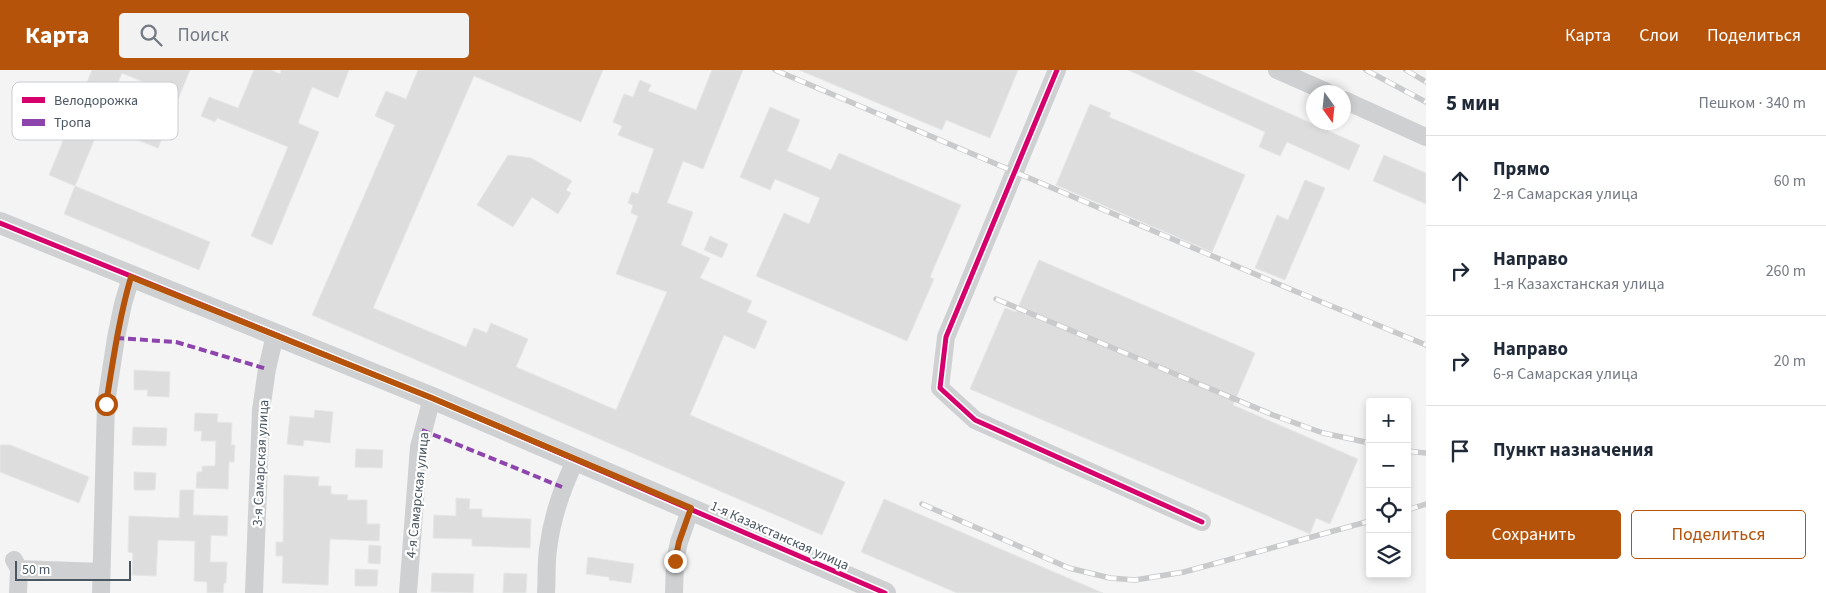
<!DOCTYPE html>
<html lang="ru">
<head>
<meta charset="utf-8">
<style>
	body { margin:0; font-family:"Source Sans 3",sans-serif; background:#f2f2f3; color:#1f2937 }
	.controls { position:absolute; right:15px; bottom:15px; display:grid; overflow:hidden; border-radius:5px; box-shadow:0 2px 8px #0003 }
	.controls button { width:45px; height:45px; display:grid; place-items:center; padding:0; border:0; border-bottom:1px solid #e0e1e3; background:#fff; color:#1f2937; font:25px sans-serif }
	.compass { position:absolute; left:1306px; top:15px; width:45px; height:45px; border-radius:50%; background:#fff; box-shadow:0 2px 8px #0003; rotate:165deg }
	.scale { position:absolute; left:15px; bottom:12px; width:116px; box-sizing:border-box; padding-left:5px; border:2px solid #4a5661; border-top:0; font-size:14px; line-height:18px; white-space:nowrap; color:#4a5661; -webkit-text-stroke:4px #fff; paint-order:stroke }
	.stop { position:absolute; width:15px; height:15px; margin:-11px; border:4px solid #b45309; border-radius:50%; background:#fff }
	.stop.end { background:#b45309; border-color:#fff; box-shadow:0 1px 5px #0008 }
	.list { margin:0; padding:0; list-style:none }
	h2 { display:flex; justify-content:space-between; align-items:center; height:65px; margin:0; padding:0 20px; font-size:21px }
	h2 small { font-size:16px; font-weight:400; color:#747a83 }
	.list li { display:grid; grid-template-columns:32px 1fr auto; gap:15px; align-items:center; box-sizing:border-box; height:90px; padding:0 20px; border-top:1px solid #e0e1e3 }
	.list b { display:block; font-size:19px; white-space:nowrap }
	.list p { margin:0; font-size:16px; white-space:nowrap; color:#747a83 }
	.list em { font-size:16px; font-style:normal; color:#747a83 }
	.actions { display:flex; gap:10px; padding:15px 20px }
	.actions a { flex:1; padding:11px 0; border:1px solid #b45309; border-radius:5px; text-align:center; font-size:18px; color:#b45309 }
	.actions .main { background:#b45309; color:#fff }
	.icon { flex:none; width:28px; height:28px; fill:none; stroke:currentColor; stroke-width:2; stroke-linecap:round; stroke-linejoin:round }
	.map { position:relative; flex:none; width:1426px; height:523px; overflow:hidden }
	header { display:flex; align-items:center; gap:30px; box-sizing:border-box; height:70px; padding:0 25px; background:#b45309; color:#fff }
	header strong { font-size:24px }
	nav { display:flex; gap:28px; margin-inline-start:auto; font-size:18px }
	.search { width:350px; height:45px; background:#f2f2f3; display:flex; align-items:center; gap:12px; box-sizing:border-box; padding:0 18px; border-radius:5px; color:#747a83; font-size:19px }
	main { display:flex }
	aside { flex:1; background:#fff }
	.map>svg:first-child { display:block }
	.building { fill:#ddddde; stroke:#e5e6e7 }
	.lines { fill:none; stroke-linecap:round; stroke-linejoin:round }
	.minor { stroke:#ced0d2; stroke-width:18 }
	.tertiary { stroke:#ced0d2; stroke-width:22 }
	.rail-casing { stroke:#c9cacc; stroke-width:5.5 }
	.rail { stroke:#fff; stroke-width:4; stroke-dasharray:11; stroke-linecap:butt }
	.quiet { stroke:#8e44ad; stroke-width:4; stroke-dasharray:8 4; stroke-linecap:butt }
	.cycleway-casing { stroke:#fff; stroke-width:8 }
	.cycleway { stroke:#d6006c; stroke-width:5 }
	.route { stroke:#b45309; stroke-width:6 }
	.labels { text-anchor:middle; stroke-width:4.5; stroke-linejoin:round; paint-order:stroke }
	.street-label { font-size:14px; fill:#4a5661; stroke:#fff }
	.key { fill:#fff; stroke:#c9ccd0; stroke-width:1 }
	.key-label { font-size:14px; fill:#4a5661 }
</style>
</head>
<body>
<header>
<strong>Карта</strong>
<div class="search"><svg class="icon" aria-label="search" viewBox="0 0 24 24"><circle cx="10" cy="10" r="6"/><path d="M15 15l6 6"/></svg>Поиск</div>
<nav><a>Карта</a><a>Слои</a><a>Поделиться</a></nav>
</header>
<main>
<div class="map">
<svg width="1426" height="523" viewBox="0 0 1426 523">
	<rect width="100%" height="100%" fill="#f4f4f4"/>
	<path class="building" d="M92 0H190L158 78 130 67 151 15 122 3 75 116 49 105Z
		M254 0H271L280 4 281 0H349L338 28 312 17 298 53 319 62 272 175 251 166 288 77 217 48 215 52 201 46 209 27 238 38Z
		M418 0H603L581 52 474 6 373 238 466 277 474 258 487 263 491 253 528 269 516 297 616 340 667 222 616 204 638 146 631 143 633 135 628 133 632 122 638 124 654 79 618 65 622 56 613 52 624 24 633 27 640 10 651 15 648 21 696 40 712 0H743L703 99 683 91 667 133 693 142 681 175 710 188 700 208 752 231 747 242 767 251 755 279 724 265 690 345 845 412 822 465 312 245 395 55 375 46 386 21 406 29Z
		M799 0H1018L990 68 946 50 942 60Z
		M1128 0H1192L1360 75 1349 100 1287 72 1280 86 1259 77 1265 62Z
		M1090 34 1111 43 1109 47 1245 105 1212 182 1056 115Z
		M770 37 800 50 787 81 831 100 839 83 961 135 930 207 934 209 907 271 756 206 784 143 809 154 820 128 775 109 770 120 740 107Z
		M508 85 531 88 572 111 566 120 571 123 558 144 532 127 513 157 477 135Z
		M1384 85 1426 103V134L1373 111Z
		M1305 110 1325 118 1285 210 1255 198 1277 145 1288 150Z
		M75 116 210 172 199 200 64 144Z
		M710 166 728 174 722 188 704 180Z
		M1039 190 1255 283 1233 335 1358 389 1330 454 1316 448 1310 464 970 319 1005 238 1016 242Z
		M134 300 170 302 169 327 147 326 148 320H134Z
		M315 340 333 342 330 373 304 370 303 376 287 374 290 346 314 348Z
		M195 343 218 344 217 352 232 353 231 375H235L234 392H229L228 419 196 418 197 402H202V396H215L216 371H201L202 361H194Z
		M133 357 167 358 166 376 132 375Z
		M0 375H10L89 407 79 433 0 402Z
		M356 379 383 380 382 398 355 397Z
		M134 402 156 403 155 420H134Z
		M284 405 319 407 318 416H331V424L348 425 347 430H367V454H380L379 471 330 469 328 515 282 513 283 486H276V472H283Z
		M180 420H194L193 445 228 446 227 466 211 465 210 492H227L226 513H224L223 523H207V512L194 511 195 471 158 470 156 506 132 505 133 483 128 482 129 446 179 448Z
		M456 428 470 429 469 439H482V447L531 449 530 478 472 476V469L433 468 434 445 456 446Z
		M884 429 1103 523H957L861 482Z
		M369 475 381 476 380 494 368 493Z
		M588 487 634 494 631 513 609 510V507L586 504Z
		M355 499 378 500 377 516H355Z
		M432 503 474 504 473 523 431 522Z
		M504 503 527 504 526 523H503Z"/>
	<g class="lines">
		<path class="minor" d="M1057 0 946 267 940 318 975 350 1202 452
			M1277 0 1327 22
			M1344 30 1426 67
			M14 490 19 499 18 523
			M19 499 101 502
			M101 523 106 333 116 268 123 234 131 207
			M254 523 261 340 267 299 275 265
			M408 523 419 377 432 328
			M546 523C547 509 546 494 548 479 552 447 562 418 576 389
			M674 523 675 491 679 472 691 438"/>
		<path class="tertiary" d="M0 153 432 328 885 523"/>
		<g class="rail-casing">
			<path id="rail" d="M775 0 1290 219 1426 275
				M1366 0 1426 32
				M1406 0 1426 12
				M996 229 1273 345 1323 363 1370 373
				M1407 381 1426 383
				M922 434 1069 498 1110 508 1135 510 1184 502 1370 451
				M1407 440 1426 434"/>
		</g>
		<use href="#rail" class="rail"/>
		<path class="quiet" d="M116 268 176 272 267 299
			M422 360 562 417"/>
		<g class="cycleway-casing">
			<path id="cycleway" d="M1057 0 946 267 940 318 975 350 1202 452
				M0 153 432 328 885 523"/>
		</g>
		<use href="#cycleway" class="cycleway"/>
	</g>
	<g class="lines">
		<path class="route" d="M106 334C113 291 119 248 131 207L432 328 691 438 679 472 675 491"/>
	</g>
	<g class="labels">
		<g class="street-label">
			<text transform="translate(260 393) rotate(-87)" y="5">3-я Самарская улица</text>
			<text transform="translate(417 425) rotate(-84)" y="5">4-я Самарская улица</text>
			<text transform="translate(780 465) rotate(24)" y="5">1-я Казахстанская улица</text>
		</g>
	</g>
	<rect x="12" y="12" width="166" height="58" rx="8" class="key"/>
	<rect x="22" y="27" width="23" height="6" fill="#d6006c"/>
	<rect x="22" y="49" width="23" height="7" fill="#8e44ad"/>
	<g class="key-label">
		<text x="54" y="35">Велодорожка</text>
		<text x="54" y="57">Тропа</text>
	</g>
</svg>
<div class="controls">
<button>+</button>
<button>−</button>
<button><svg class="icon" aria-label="locate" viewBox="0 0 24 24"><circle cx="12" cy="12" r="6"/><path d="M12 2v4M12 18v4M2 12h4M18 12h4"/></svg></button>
<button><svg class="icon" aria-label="layers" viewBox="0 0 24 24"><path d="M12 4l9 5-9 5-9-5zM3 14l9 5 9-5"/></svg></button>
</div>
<svg class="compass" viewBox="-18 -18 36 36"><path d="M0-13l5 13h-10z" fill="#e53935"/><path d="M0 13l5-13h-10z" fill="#747a83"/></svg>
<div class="scale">50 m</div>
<div class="stop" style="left:106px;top:334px"></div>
<div class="stop end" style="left:675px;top:491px"></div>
</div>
<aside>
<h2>5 мин<small>Пешком · 340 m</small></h2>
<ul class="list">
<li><svg class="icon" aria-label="ahead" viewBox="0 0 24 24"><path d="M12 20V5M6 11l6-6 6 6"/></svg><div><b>Прямо</b><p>2-я Самарская улица</p></div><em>60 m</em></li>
<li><svg class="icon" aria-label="right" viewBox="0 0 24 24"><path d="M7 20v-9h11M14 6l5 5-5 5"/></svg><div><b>Направо</b><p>1-я Казахстанская улица</p></div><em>260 m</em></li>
<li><svg class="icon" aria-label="right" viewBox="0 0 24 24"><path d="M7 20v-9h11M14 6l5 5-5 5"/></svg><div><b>Направо</b><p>6-я Самарская улица</p></div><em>20 m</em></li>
<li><svg class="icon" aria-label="arrive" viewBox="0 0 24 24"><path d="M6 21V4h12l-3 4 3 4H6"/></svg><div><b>Пункт назначения</b></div></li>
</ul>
<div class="actions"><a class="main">Сохранить</a><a>Поделиться</a></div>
</aside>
</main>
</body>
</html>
